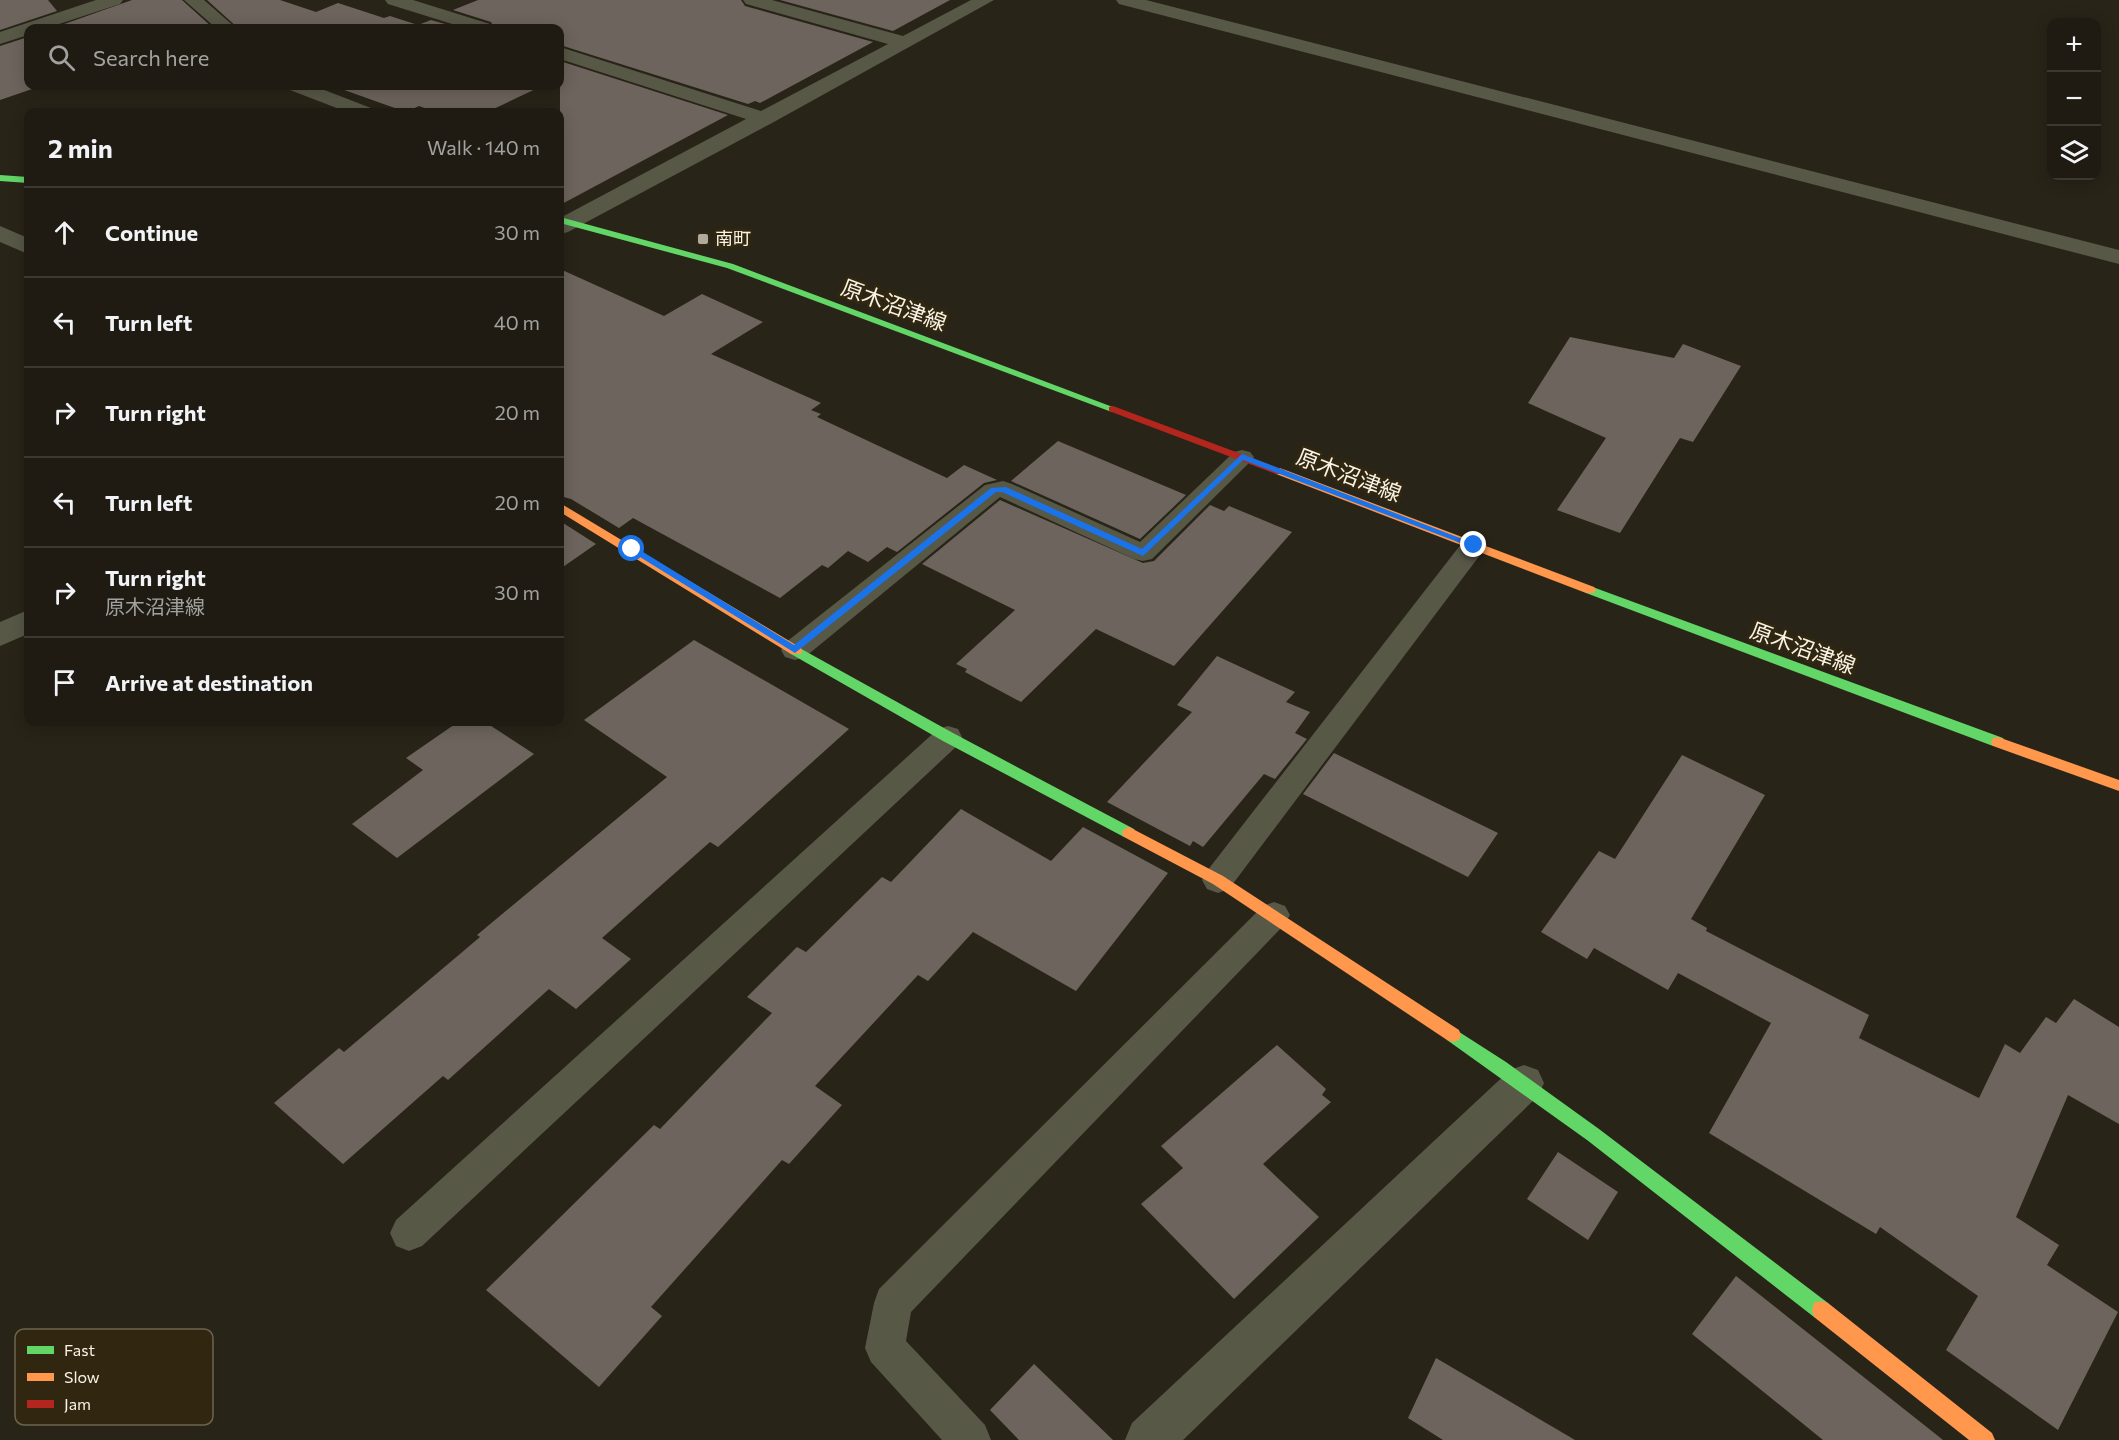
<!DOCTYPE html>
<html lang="en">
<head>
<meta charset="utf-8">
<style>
	body { margin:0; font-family:Commissioner,"Noto Sans JP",sans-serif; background:#2c2820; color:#f1f3f6 }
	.controls { position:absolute; right:18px; top:18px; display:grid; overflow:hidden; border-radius:12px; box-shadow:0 3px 15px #0003 }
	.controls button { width:54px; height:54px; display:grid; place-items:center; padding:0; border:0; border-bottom:2px solid #3c3932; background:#1f1b12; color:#f1f3f6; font:30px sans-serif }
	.stop { position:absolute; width:18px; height:18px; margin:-14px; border:4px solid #1a73e8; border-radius:50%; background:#fff }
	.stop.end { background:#1a73e8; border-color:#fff; box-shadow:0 2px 6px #0008 }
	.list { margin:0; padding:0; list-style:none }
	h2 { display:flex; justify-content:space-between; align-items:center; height:78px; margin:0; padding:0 24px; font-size:26px }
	h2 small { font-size:20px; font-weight:400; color:#a1a19f }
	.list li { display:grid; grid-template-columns:39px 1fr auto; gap:18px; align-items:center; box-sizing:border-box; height:90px; padding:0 24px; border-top:2px solid #3c3932 }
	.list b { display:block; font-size:22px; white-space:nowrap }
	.list p { margin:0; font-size:20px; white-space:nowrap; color:#a1a19f }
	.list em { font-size:20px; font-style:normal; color:#a1a19f }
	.icon { flex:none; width:33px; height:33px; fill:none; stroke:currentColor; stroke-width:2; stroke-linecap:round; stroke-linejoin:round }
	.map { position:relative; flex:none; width:2119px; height:1440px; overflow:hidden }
	.search { position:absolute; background:#1f1b12; box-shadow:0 3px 15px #0003; left:24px; top:24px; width:540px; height:66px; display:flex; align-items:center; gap:15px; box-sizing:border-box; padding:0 21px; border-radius:12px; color:#a1a19f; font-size:22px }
	.panel { position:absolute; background:#1f1b12; box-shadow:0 3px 15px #0003; left:24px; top:108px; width:540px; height:618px; border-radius:12px }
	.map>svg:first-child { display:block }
	.building { fill:#6d655d }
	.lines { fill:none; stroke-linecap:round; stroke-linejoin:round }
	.lane { fill:#585847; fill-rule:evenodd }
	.street { fill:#585847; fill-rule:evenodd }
	.fast { fill:#63d668; fill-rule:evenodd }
	.slow { fill:#ff974d; fill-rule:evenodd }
	.jam { fill:#b3261e; fill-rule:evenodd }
	.route { fill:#1a73e8 }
	.poi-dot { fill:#b1ab9d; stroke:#312710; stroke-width:2 }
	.labels { text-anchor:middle; stroke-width:6; stroke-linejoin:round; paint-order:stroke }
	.far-poi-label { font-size:18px; fill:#faf3e5; stroke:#312710; text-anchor:start }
	.street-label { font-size:22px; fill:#faf3e5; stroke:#312710 }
	.key { fill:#312710; stroke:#6d6450; stroke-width:1.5 }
	.key-label { font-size:16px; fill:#faf3e5 }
</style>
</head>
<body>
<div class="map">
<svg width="2119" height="1440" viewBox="0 0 2119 1440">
	<rect width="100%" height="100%" fill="#292418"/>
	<path class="building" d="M0 0H48L57 11 0 30Z
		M132 0H182L213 28H53Z
		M207 0H280L316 12 338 3 384 18 390 16 418 25 431 20 459 28H238Z
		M478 0H741L745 6 873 42 760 103 755 101 748 104 560 45V28H494L491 22 453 10Z
		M780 0H950L893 31Z
		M28 37V86H41L0 100V46Z
		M560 61 728 115 560 205Z
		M333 86H542L487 112H435L419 106 406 112Z
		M560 269 664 316 702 294 763 322 711 354 821 403 811 410 821 414 817 417 947 478 964 465 997 480 984 483 897 552 887 547 868 562 848 551 828 568 822 565 780 598 633 518 619 528 571 499 560 496Z
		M1570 337 1674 358 1683 344 1741 366 1693 442 1680 438 1620 533 1557 510 1606 438 1528 403Z
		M1058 441 1186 495 1140 539 1011 481Z
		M1000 500 1143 563 1154 561 1210 505 1224 511 1229 506 1292 532 1174 666 1096 629 1021 702 965 672 967 669 956 664 1015 610 922 564Z
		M560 521 596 544 560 569Z
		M694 640 849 729 718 847 710 842 602 938 631 959 576 1009 549 989 448 1080 443 1076 343 1164 274 1103 339 1048 344 1052 480 937 477 935 667 777 584 720Z
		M1217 656 1295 692 1286 702 1310 712 1295 733 1307 739 1275 779 1264 774 1203 847 1193 841 1190 846 1107 802 1192 712 1177 705Z
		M458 722H485L534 754 397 858 352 824 423 770 406 758Z
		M1334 753 1498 833 1468 877 1303 794Z
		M1682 755 1765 795 1691 919 1707 928 1706 931 1869 1015 1859 1038 1979 1098 2005 1044 2020 1053 2046 1017 2056 1023 2074 999 2119 1027V1124L2068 1095 2016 1217 2059 1245 2047 1265 2118 1312 2058 1430 1946 1350 1978 1296 1880 1227 1876 1234 1709 1133 1771 1023 1678 973 1668 990 1594 948 1587 959 1541 932 1599 851 1615 859Z
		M961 809 1051 861 1083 827 1168 873 1076 991 973 932 928 981 918 975 815 1086 842 1105 789 1164 782 1160 651 1307 662 1316 599 1387 486 1290 654 1125 660 1129 772 1013 747 997 797 947 806 952 882 877 891 882Z
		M1277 1045 1326 1089 1322 1095 1331 1102 1263 1164 1319 1217 1234 1299 1141 1204 1183 1168 1161 1146Z
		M1558 1152 1618 1192 1588 1240 1527 1199Z
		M1736 1276 1933 1432 1943 1440H1823L1692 1334Z
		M1436 1358 1575 1440H1443L1408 1418Z
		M1034 1364 1113 1440H1019L990 1410Z"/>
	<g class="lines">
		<path class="lane" d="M1242 450 1250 452 1254 457 1250 462 1152 559 1143 561 1134 559 1000 497 805 657 795 660 785 657 781 650 785 643 985 485 1003 481 1012 484 1140 542 1234 452Z
			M1474 537 1483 539 1487 545 1483 551 1229 889 1218 893 1207 889 1202 880 1207 871 1465 539Z
			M948 726 958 729 962 737 958 745 422 1246 409 1251 396 1246 390 1233 396 1220 938 729Z
			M1274 902 1285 906 1290 915 1285 924 911 1312 906 1341 985 1425 991 1440H942L871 1362 865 1348 874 1303 879 1289 1263 906Z"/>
		<path class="street" d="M96 0H123L120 4 47 28H28V35L0 44V32Z
			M184 0H204L236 28H216Z
			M385 0H413L490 24 492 28H465L388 4Z
			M743 0H772L903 36 971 0H994L772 123 568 232 560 234V218L746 119 560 59V47L761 111 888 44 746 4Z
			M1116 0H1146L2119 250V264L1119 4Z
			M287 86H314L371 108 374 112H347L290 90Z
			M0 226 28 238V254L0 242Z
			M28 610V634L0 646V622Z
			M1524 1065 1538 1070 1544 1083 1538 1096 1183 1440H1125L1132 1423 1510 1070Z"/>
		<path class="fast" d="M0 175 28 177V183L0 181Z
			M560 217 733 264 1118 409 1113 412 1109 411 727 268 560 223Z
			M1590 586 2003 738 2005 742 2003 746H1993L1586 593 1584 590Z
			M796 646 953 733 1134 829 1136 833 1134 837H1124L943 741 791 654 790 651 791 648Z
			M1453 1028 1506 1062 1599 1129 1828 1303 1830 1310 1828 1317 1821 1319 1814 1317 1587 1140 1447 1040 1445 1035 1447 1030Z"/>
		<path class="slow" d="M1280 468 1594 587 1596 590 1594 593H1586L1276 474 1274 472Z
			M560 503 801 648 802 651 801 654H791L560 512Z
			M1998 737 2119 780V791L1993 746 1991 742 1993 738Z
			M1129 827 1223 876 1459 1030 1461 1035 1459 1040 1453 1042 1447 1040 1213 884 1124 837 1122 833 1124 829Z
			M1821 1301 1828 1303 1992 1433 1995 1440H1969L1814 1317 1812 1310 1814 1303Z"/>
		<path class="jam" d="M1113 406 1284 470 1286 472 1284 474H1276L1109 411V407Z"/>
	</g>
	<path class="route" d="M1242 454 1478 545 1471 547 1243 460 1143 556 1002 492H996L795 653 627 549 635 547 794 645 991 488 1006 487 1142 549Z"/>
	<rect class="poi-dot" x="697" y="233" width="12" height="12" rx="3"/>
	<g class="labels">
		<g class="far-poi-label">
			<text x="715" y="245">南町</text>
		</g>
		<g class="street-label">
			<text transform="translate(894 305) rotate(20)" y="8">原木沼津線</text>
			<text transform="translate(1349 475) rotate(21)" y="8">原木沼津線</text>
			<text transform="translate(1803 648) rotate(20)" y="8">原木沼津線</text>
		</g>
	</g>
	<rect x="15" y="1329" width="198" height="96" rx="9" class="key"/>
	<rect x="27" y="1346" width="27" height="8" fill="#63d668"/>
	<rect x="27" y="1373" width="27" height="8" fill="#ff974d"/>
	<rect x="27" y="1400" width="27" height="8" fill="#b3261e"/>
	<g class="key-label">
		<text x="64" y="1356">Fast</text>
		<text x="64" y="1383">Slow</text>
		<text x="64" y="1410">Jam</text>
	</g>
</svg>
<div class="controls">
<button>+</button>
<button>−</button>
<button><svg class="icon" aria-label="layers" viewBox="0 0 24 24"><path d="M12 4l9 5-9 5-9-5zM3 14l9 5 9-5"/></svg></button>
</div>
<div class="stop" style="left:632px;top:549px"></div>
<div class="stop end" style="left:1474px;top:545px"></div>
<div class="search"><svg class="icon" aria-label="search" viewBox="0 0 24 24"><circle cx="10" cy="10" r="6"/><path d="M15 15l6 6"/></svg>Search here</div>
<section class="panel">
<h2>2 min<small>Walk · 140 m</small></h2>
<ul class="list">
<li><svg class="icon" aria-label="ahead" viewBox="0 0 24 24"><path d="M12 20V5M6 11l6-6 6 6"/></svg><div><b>Continue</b></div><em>30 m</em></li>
<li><svg class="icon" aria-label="left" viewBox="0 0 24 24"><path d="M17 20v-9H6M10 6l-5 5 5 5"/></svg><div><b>Turn left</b></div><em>40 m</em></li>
<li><svg class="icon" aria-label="right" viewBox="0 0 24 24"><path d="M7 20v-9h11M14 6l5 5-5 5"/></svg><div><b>Turn right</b></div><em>20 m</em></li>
<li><svg class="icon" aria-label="left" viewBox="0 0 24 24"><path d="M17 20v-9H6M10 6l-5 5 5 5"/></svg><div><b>Turn left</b></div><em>20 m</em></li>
<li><svg class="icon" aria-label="right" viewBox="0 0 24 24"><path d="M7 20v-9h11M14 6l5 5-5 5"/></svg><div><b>Turn right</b><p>原木沼津線</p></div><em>30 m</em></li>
<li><svg class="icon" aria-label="arrive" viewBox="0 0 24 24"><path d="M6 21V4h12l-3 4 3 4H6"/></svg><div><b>Arrive at destination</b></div></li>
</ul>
</section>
</div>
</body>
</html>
